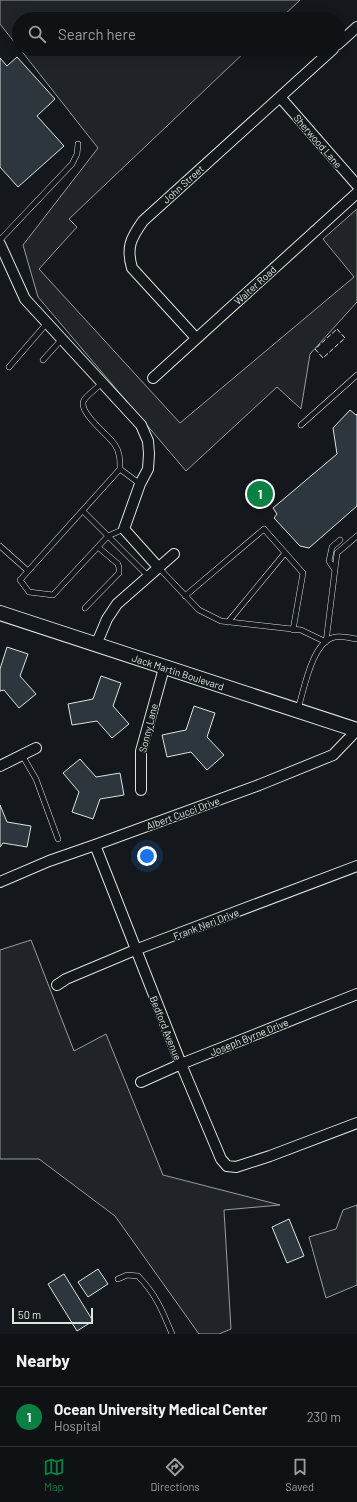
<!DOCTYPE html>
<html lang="en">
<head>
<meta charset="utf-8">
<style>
	body { margin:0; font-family:Barlow,sans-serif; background:#181b1e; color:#f1f3f6 }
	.scale { position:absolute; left:12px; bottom:10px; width:81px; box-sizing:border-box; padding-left:4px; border:2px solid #d8e6dc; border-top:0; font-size:11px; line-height:14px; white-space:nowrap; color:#d8e6dc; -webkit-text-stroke:3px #14181c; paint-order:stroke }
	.you { position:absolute; left:147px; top:856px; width:14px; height:14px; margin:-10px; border:3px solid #fff; border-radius:50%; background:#1a73e8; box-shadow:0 0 0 6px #1a73e833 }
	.badge { display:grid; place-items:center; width:26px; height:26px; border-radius:50%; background:#0b8043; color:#fff; font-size:13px; font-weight:700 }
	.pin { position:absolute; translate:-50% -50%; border:2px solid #fff; box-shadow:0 1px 4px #0006 }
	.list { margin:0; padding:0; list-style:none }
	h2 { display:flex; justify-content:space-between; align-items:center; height:52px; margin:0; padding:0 16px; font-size:17px }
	h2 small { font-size:13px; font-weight:400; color:#9b9ea0 }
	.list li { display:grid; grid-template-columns:26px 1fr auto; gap:12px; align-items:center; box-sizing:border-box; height:60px; padding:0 16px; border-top:1px solid #2f3234 }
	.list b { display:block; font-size:15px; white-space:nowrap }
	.list p { margin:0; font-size:13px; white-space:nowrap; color:#9b9ea0 }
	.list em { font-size:13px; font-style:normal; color:#9b9ea0 }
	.icon { flex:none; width:22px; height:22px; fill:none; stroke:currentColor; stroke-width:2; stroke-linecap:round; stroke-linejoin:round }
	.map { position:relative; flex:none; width:357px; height:1334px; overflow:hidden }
	.search { position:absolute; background:#0f1215; box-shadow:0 2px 10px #0003; left:12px; right:12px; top:12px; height:44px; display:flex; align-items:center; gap:10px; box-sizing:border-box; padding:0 14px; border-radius:22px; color:#9b9ea0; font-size:15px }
	.sheet { height:112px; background:#0f1215 }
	nav { display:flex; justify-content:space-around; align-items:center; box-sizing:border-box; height:56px; border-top:1px solid #2f3234; background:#0f1215; font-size:11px; color:#9b9ea0 }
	nav a { display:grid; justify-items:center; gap:2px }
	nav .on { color:#0b8043 }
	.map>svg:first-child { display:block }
	.green { fill:#202428; stroke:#939e99 }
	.building { fill:#2c363c; stroke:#d8e6dc }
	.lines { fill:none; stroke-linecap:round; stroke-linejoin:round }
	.lane-casing { stroke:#d8e6dc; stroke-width:6 }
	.street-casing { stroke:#d8e6dc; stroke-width:12 }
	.secondary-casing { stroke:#d8e6dc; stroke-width:16 }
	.lane { stroke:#14181c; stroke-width:5 }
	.street { stroke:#14181c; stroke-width:10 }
	.secondary { stroke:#14181c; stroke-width:14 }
	.fence { stroke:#d8e6dc; stroke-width:1; stroke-dasharray:5 2; stroke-linecap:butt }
	.labels { text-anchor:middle; stroke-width:3; stroke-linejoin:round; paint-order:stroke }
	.street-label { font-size:10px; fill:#d8e6dc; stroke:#14181c }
</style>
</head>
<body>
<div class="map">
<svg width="357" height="1334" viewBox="0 0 357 1334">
	<rect width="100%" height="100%" fill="#14181c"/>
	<path class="green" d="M0 0H300L280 19H19V48L0 24Z
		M20 49H248L69 219 77 227 39 269 180 423 354 277 323 239 357 209V302L310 354 301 409 277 387 186 471 38 297 23 245 98 148Z
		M31 940 74 1051 106 1034 163 1175 280 1205 224 1210 231 1329 219 1334H199L115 1216 39 1159H0V950Z
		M357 1205V1285L326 1298 309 1237 336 1229 343 1210Z"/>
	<path class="building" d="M17 57 55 99 37 116 64 146 18 187 0 167V58L7 66Z
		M350 410 356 415 357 414V506L309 548 300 546 274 518 277 514 273 508 337 454 333 428Z
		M7 647 28 654 20 676 36 694 19 708 4 690 0 691V669Z
		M101 676 121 683 113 706 129 724 112 738 97 721 72 725 68 704 93 699Z
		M194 706 215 713 207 737 224 755 207 770 191 752 167 757 162 735 186 730Z
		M80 759 96 777 120 773 124 795 100 799 93 819 72 812 79 792 63 773Z
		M0 805 7 822 31 826 27 847 3 843 0 847Z
		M289 1219 304 1256 287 1263 272 1227Z
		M98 1269 108 1284 88 1297 78 1282Z
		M64 1274 93 1321 77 1331 48 1284Z"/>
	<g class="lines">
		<g class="lane-casing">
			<path id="lane" d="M0 240 72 164 77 154 78 144
				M43 360 62 339
				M9 367 47 323
				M102 383C97 388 88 394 84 400 77 412 109 435 115 445 120 452 120 460 120 469L140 484
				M301 425 357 375
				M120 469 20 580 29 592 53 595 108 536 124 529
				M83 511 148 576
				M0 546 28 571
				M158 567 199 610 221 621 301 630 326 642 337 553 357 536
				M335 570 329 561 332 547 340 540
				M185 596 264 529 303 573 293 630
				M85 608 119 573V568L118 564 98 547
				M228 622 285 553
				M298 709C304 690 312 641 335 637 342 636 350 638 357 639
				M22 755 36 779 58 839
				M118 1279 127 1275 138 1276C156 1294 163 1312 172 1334"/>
		</g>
		<g class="street-casing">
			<path id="street" d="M338 44 357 27
				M280 97 357 185
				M0 244 25 299 141 425 148 441 149 454 148 469 140 484 124 529 158 567
				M196 338 132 268C126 247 131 238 143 221L333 49
				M153 378 357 193
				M96 645 107 619 117 604 174 554
				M0 766 36 748
				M141 790V751L164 668
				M95 845 181 1064 221 1159 227 1166 236 1167 270 1156 357 1123
				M0 882 49 861 95 845 259 785 333 755 357 730
				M57 985 66 979 135 950 357 866
				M141 1082 181 1064 357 994"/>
		</g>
		<g class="secondary-casing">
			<path id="secondary" d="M0 613 357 730"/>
		</g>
		<use href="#lane" class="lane"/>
		<use href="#street" class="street"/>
		<use href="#secondary" class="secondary"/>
		<path class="fence" d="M337 329 345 338 323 358 315 349Z"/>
	</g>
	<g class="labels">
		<g class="street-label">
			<text transform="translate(318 141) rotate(49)" y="4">Sherwood Lane</text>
			<text transform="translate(183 184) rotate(-42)" y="4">John Street</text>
			<text transform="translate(255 285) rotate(-42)" y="4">Walter Road</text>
			<text transform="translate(178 672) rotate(18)" y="4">Jack Martin Boulevard</text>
			<text transform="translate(148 728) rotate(-76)" y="4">Sonny Lane</text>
			<text transform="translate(183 813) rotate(-20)" y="4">Albert Cucci Drive</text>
			<text transform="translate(206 924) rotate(-21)" y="4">Frank Neri Drive</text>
			<text transform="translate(166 1028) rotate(68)" y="4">Bedford Avenue</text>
			<text transform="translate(249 1037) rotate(-22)" y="4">Joseph Byrne Drive</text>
		</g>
	</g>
</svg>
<div class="scale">50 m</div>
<div class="you"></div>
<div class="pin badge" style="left:260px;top:494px">1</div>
<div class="search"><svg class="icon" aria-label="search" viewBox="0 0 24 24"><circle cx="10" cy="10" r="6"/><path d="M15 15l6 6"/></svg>Search here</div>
</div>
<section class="sheet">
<h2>Nearby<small></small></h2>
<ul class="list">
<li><span class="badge">1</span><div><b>Ocean University Medical Center</b><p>Hospital</p></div><em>230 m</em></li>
</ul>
</section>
<nav>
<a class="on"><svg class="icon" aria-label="map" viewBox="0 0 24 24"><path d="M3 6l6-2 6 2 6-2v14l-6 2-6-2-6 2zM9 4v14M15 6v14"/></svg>Map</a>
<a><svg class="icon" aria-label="directions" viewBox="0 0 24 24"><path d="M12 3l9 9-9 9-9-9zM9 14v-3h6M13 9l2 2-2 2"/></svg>Directions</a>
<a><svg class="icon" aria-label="saved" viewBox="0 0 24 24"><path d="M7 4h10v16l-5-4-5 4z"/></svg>Saved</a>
</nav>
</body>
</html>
